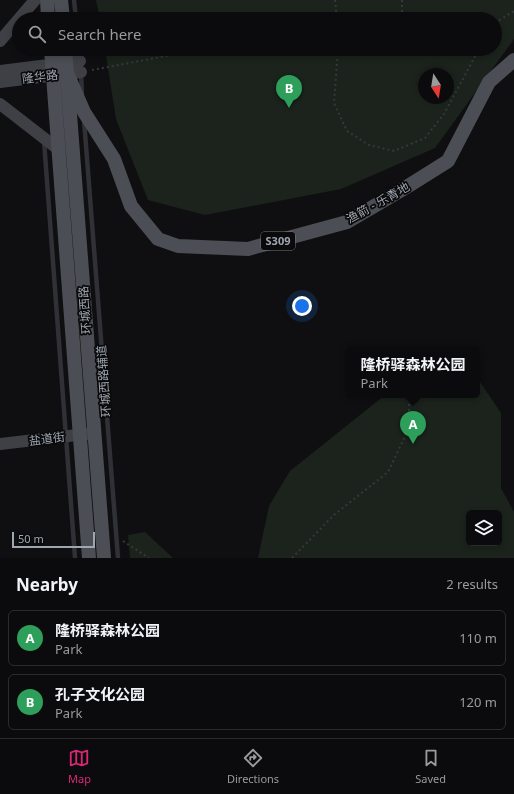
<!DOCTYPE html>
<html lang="en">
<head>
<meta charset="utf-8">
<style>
	body { margin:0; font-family:"Noto Sans","Noto Sans SC",sans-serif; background:#19191b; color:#f1f3f6 }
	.controls { position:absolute; right:12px; bottom:12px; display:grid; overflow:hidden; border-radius:6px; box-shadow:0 2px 6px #0003 }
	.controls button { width:36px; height:36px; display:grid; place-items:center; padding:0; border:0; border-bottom:1px solid #2b2b2e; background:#0b0b0d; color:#f1f3f6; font:20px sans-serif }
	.compass { position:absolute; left:418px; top:68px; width:36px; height:36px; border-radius:50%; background:#0b0b0d; box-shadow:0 2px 6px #0003; rotate:168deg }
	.scale { position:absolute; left:12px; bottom:10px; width:83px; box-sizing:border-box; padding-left:4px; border:2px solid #9fa6b2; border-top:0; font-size:11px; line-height:14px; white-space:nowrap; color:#9fa6b2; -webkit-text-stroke:3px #0a0a0b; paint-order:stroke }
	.you { position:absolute; left:302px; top:306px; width:14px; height:14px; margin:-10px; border:3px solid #fff; border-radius:50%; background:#1a73e8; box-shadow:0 0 0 6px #1a73e833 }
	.badge { display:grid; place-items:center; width:26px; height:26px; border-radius:50%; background:#db2777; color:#fff; font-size:13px; font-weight:700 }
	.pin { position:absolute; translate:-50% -33px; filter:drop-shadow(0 1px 2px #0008) }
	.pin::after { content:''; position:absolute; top:21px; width:14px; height:12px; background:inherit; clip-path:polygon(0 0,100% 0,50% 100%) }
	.popup { position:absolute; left:346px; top:346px; width:134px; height:52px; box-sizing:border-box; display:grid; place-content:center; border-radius:6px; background:#0b0b0d; filter:drop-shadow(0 1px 3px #0005); font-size:13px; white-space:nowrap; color:#9a9b9d }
	.popup b { font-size:15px; color:#f1f3f6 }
	.popup::after { content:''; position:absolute; left:50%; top:100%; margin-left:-8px; border:8px solid transparent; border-top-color:#0b0b0d }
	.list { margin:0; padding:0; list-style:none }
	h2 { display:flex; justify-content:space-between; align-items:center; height:52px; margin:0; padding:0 16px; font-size:17px }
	h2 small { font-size:13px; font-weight:400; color:#9a9b9d }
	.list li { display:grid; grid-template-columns:26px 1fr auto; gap:12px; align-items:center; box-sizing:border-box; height:56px; margin:0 8px 8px; padding:0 8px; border:1px solid #2b2b2e; border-radius:6px }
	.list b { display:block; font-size:15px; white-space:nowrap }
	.list p { margin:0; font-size:13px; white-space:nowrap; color:#9a9b9d }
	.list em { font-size:13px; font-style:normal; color:#9a9b9d }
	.icon { flex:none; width:22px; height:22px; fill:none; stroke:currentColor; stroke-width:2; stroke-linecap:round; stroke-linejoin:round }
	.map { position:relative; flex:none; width:514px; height:558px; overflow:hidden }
	.search { position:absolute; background:#0b0b0d; box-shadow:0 2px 6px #0003; left:12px; right:12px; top:12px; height:44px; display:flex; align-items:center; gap:10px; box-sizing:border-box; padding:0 14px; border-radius:22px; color:#9a9b9d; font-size:15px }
	.sheet { height:180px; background:#0b0b0d }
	nav { display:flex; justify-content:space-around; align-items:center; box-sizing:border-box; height:56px; border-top:1px solid #2b2b2e; background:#0b0b0d; font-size:11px; color:#9a9b9d }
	nav a { display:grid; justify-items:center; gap:2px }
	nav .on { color:#db2777 }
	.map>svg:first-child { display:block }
	.green { fill:#1b231c; fill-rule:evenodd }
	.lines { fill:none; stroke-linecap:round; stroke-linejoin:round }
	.path { stroke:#36383d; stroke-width:2; stroke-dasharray:2 3; stroke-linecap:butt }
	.lane { stroke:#303136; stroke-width:4.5 }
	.secondary { stroke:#3e4046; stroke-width:12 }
	.primary { stroke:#4c4e55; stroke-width:14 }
	.labels { text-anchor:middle; stroke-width:3.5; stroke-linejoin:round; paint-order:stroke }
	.shield { fill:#0a0a0b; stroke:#727780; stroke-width:1 }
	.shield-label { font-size:11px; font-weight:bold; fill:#9fa6b2 }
	.street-label { font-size:12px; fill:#9fa6b2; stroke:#0a0a0b }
</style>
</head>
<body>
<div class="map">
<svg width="514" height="558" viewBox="0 0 514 558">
	<rect width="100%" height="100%" fill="#0f0f11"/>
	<path class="green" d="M96 0H514V39L435 148 341 189 205 215 148 200 116 119 105 49H495V19H100ZM424 74H448V98H424Z
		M477 380 480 382 501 413V488L514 512V558H258L269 506 290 471 385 395H477ZM469 513H499V543H469Z
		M145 532 173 558H130L128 535Z"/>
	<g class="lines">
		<path class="path" d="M335 0 337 19
			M402 0V19
			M495 23 514 11
			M338 49 334 103 347 131 369 145 394 151 425 138 444 114 479 49
			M92 70 204 49
			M123 541 149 558
			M292 558 334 515 388 472 409 428V395"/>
		<path class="lane" d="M74 0 76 19
			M79 49 80 61
			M81 73 82 95
			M84 120 118 558
			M44 141 75 558"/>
		<path class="secondary" d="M0 41 35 0
			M0 71 80 61
			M0 82 81 72
			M0 104 58 149
			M0 444 94 433"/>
		<path class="primary" d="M47 0 48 19
			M61 0 63 19
			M51 49 89 558
			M65 49 104 558
			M67 73 84 112 114 159 131 206 158 239 178 246 248 249 347 222 405 188 448 161 489 82 514 60"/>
	</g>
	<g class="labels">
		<rect class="shield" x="261" y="232" width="34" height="18" rx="3"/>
		<g class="shield-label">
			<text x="278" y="245">S309</text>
		</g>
		<g class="street-label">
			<text transform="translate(40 77) rotate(-7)" y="4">隆华路</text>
			<text transform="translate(378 203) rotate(-29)" y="4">渔箭 - 乐青地</text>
			<text transform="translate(85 310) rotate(-94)" y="4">环城西路</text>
			<text transform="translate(104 381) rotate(-94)" y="4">环城西路辅道</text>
			<text transform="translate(47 439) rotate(-7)" y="4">盐道街</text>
		</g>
	</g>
</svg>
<div class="controls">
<button><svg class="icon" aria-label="layers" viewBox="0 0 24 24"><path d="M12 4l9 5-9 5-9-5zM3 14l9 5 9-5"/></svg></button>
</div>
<svg class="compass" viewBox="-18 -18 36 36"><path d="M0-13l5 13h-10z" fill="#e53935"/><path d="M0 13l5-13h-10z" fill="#9a9b9d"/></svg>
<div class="scale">50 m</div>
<div class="you"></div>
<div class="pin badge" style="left:413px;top:444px;background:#2e9e5b">A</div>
<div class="popup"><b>隆桥驿森林公园</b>Park</div>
<div class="pin badge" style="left:289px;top:108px;background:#2e9e5b">B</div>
<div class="search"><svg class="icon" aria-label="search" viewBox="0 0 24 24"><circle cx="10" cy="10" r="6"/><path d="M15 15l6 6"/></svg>Search here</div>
</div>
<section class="sheet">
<h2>Nearby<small>2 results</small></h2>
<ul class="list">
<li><span class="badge" style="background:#2e9e5b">A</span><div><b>隆桥驿森林公园</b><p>Park</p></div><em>110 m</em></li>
<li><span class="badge" style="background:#2e9e5b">B</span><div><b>孔子文化公园</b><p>Park</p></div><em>120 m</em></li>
</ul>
</section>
<nav>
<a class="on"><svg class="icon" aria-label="map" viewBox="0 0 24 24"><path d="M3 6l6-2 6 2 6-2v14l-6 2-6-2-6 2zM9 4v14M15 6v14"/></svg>Map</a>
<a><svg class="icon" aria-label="directions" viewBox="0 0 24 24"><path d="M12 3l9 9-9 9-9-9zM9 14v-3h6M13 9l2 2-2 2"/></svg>Directions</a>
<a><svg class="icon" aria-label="saved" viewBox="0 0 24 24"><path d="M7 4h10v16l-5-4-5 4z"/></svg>Saved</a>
</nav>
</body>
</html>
